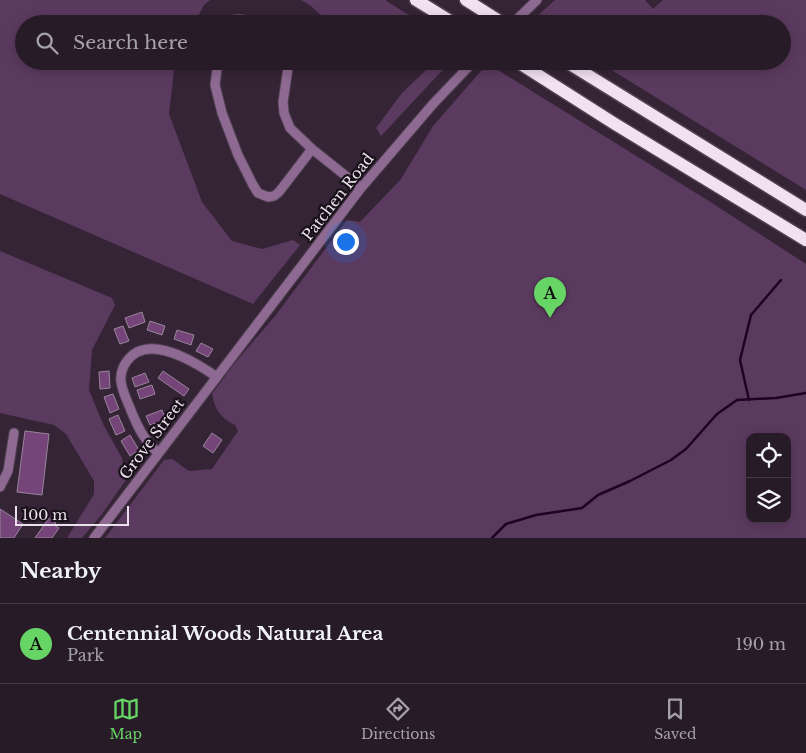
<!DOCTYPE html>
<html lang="en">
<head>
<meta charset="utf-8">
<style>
	body { margin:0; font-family:"Libre Baskerville",serif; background:#302430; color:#f1f3f6 }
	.controls { position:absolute; right:15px; bottom:15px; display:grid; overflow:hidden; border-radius:10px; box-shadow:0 2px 12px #0003 }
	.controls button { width:45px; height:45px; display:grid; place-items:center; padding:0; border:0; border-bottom:1px solid #443945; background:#281b28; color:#f1f3f6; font:25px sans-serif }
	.scale { position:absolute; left:15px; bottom:12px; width:114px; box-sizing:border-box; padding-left:5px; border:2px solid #ebe1ec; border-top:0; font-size:14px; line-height:18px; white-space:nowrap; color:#ebe1ec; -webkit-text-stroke:4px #181119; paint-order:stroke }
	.you { position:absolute; left:345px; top:241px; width:18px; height:18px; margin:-12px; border:4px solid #fff; border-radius:50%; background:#1a73e8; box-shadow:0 0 0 8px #1a73e833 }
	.badge { display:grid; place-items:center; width:32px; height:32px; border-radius:50%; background:#67d466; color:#111; font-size:16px; font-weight:700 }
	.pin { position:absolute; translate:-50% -41px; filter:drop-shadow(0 1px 2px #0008) }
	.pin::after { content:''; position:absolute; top:26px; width:18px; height:15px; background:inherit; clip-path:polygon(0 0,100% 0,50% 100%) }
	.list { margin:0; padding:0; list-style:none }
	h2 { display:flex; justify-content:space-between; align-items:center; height:65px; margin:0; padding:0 20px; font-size:21px }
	h2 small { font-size:16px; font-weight:400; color:#a5a1a8 }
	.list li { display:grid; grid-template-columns:32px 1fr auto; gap:15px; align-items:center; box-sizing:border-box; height:80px; padding:0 20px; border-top:1px solid #443945 }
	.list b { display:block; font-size:19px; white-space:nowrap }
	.list p { margin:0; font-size:16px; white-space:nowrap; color:#a5a1a8 }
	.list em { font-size:16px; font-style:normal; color:#a5a1a8 }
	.icon { flex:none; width:28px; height:28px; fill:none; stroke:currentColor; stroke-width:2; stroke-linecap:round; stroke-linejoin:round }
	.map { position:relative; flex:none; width:806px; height:538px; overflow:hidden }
	.search { position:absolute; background:#281b28; box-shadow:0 2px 12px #0003; left:15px; right:15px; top:15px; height:55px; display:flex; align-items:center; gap:12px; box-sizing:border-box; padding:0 18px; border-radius:28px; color:#a5a1a8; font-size:19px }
	.sheet { height:145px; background:#281b28 }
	nav { display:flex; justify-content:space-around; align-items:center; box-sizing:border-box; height:70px; border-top:1px solid #443945; background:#281b28; font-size:14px; color:#a5a1a8 }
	nav a { display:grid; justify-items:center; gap:2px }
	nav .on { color:#67d466 }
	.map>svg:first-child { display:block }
	.green { fill:#5b3a5f; fill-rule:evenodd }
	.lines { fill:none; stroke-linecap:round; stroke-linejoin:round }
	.stream { stroke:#210125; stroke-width:2.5 }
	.building { fill:#75457a; stroke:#98859a }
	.minor-casing { stroke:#524253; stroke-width:11 }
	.highway-casing { stroke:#524253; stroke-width:15 }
	.minor { stroke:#8e6a92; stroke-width:9 }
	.highway { stroke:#f2e0f3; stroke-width:12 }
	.labels { text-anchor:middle; stroke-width:4.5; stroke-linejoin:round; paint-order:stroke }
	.street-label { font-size:15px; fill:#ebe1ec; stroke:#181119 }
</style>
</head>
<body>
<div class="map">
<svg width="806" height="538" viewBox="0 0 806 538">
	<rect width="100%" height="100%" fill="#352436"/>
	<path class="green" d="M0 0H210L204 5 194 24H24V61H175L169 114 202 202 232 241 262 249 293 240 300 245 253 304 0 194Z
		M301 0H385L423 24H330L311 6Z
		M555 0H645L653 9 663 0H806V190L597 61H782V24H536L532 21Z
		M425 61H451L381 136 376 128 402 93 426 70Z
		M493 67 712 203 806 264V538H105L164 460 172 459 189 471 212 469 238 431 235 425C220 418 215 409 212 394L234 364 275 316 347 220 360 222 401 179 433 126 481 71ZM750 437H787V519H750Z
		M0 251 112 298 115 305 92 350 89 390 103 424 122 458 126 480 102 514 82 538H67L94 494V481L66 434 54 425 0 413Z"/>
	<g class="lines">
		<path class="stream" d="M749 400 740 360 751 315 781 280
			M492 538 506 524 536 515 582 508 598 495 630 481 671 460 686 449 717 414 737 400 776 398 806 393"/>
	</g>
	<path class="building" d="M142 312 145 322 129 328 125 318Z
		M150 321 165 326 162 335 147 330Z
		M123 326 129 341 120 344 114 329Z
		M177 330 194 335 191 345 174 339Z
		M201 343 213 349 208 357 196 351Z
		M109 371 110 388 100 389 99 372Z
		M163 371 189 389 184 396 158 378Z
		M145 373 149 382 135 387 132 378Z
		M152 385 155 394 140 399 137 390Z
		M113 394 119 409 110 413 104 397Z
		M162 410 166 420 150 425 146 416Z
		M118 415 125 431 116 435 109 419Z
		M25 431 49 434 42 495 17 492Z
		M212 433 222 440 213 453 203 446Z
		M130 435 139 450 130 456 121 441Z
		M0 509 23 524 14 538H0Z
		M49 518 56 523 54 525 59 528 52 538H35Z"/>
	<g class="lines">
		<g class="minor-casing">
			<path id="minor" d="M228 24C235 16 244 19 253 24
				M512 24 537 0
				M218 61 215 85 222 113 238 155 253 185 258 193 268 197 274 196 279 192 312 149
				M289 61 283 102 284 113 290 128 312 149 361 188
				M158 453C144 440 137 426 130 408 123 391 115 377 127 361 148 332 195 362 217 377
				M0 487 8 471 14 433
				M94 538 361 188 433 104 474 61"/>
		</g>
		<g class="highway-casing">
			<path id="highway" d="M416 0 455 24
				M466 0 504 24
				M516 61 615 124 806 240
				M565 61 806 210"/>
		</g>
		<use href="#minor" class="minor"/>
		<use href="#highway" class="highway"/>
	</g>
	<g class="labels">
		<g class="street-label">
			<text transform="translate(338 197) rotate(-52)" y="5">Patchen Road</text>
			<text transform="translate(152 439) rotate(-53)" y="5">Grove Street</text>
		</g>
	</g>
</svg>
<div class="controls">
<button><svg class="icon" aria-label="locate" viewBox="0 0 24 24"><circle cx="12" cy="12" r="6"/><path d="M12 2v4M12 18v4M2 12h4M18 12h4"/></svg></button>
<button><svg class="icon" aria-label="layers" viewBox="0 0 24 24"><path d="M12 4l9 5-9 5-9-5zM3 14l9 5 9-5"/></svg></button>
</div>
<div class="scale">100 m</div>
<div class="you"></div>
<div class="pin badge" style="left:550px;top:318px">A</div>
<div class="search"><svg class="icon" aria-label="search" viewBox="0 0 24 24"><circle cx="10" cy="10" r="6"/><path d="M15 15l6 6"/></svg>Search here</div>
</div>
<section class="sheet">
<h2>Nearby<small></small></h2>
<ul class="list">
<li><span class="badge">A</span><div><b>Centennial Woods Natural Area</b><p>Park</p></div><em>190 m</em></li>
</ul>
</section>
<nav>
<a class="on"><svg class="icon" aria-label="map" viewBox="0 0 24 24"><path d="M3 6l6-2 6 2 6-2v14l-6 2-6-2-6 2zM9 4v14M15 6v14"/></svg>Map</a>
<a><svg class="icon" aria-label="directions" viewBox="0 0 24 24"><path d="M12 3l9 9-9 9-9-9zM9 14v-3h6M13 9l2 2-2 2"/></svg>Directions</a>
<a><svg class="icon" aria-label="saved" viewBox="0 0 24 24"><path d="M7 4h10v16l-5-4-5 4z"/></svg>Saved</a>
</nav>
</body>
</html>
